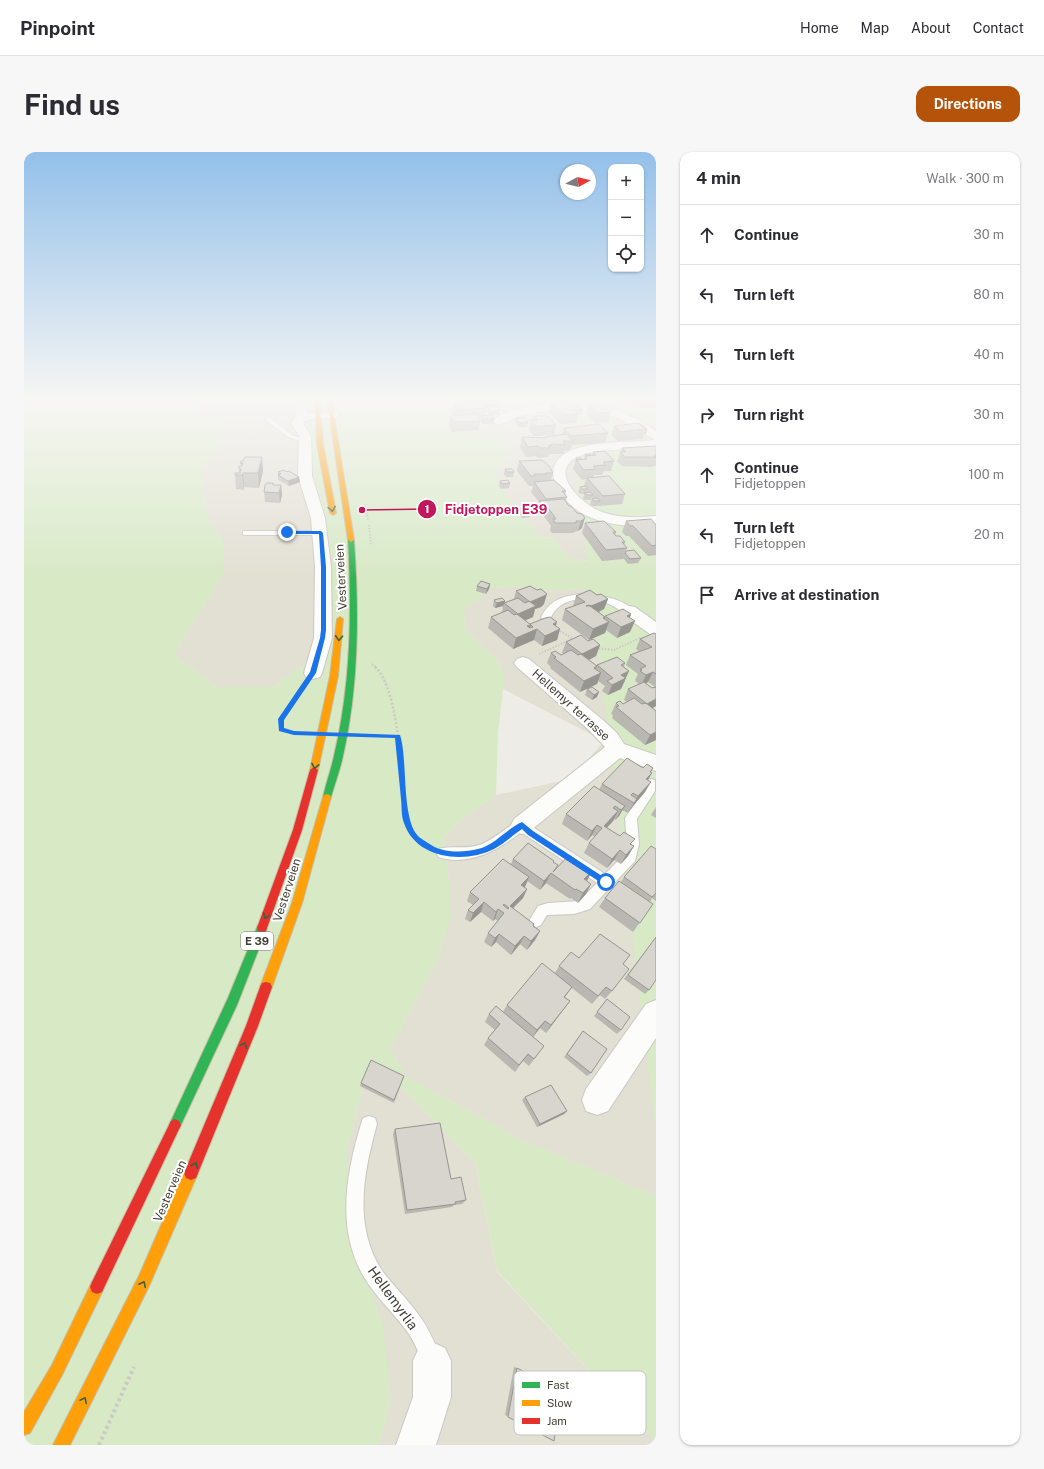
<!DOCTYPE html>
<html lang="en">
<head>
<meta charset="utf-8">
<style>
	body { margin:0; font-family:"Public Sans",sans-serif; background:#f7f7f7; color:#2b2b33 }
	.controls { position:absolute; right:12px; top:12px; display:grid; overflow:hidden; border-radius:8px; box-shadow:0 1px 3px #0004 }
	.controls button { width:36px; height:36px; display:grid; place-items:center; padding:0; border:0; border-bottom:1px solid #e1e1e2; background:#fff; color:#2b2b33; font:20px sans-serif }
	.compass { position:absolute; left:536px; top:12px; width:36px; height:36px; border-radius:50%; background:#fff; box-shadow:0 1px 3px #0004; rotate:82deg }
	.stop { position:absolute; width:12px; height:12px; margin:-9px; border:3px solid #1a73e8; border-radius:50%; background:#fff }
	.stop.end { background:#1a73e8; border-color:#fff; box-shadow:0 1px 4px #0008 }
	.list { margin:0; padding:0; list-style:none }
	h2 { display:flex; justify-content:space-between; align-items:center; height:52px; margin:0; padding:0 16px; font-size:17px }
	h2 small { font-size:13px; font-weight:400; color:#7c7c81 }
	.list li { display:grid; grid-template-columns:26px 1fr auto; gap:12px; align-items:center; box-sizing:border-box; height:60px; padding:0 16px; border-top:1px solid #e1e1e2 }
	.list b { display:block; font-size:15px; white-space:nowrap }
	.list p { margin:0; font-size:13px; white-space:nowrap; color:#7c7c81 }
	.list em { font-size:13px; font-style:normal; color:#7c7c81 }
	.icon { flex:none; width:22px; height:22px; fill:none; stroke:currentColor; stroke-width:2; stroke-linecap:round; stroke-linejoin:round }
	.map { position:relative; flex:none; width:632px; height:1293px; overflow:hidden; border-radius:12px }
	header { display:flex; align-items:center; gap:24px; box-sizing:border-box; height:56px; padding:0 20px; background:#fff; border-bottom:1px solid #e1e1e2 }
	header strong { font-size:19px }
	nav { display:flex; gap:22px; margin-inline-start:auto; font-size:14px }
	.intro { display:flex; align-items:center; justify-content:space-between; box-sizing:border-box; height:96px; padding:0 24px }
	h1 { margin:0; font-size:28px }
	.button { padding:10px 18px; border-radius:12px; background:#b45309; color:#fff; font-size:14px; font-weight:700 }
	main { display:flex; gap:24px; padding:0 24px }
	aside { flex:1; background:#fff; border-radius:12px; box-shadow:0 1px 3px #0004 }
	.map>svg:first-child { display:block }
	.residential { fill:#e2dfd3 }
	.green { fill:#d7e9c5 }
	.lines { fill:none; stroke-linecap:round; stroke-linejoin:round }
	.lane-casing { stroke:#cac8c2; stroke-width:2 }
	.street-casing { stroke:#cac8c2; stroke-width:2 }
	.fast-casing { stroke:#c5bca1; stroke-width:2 }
	.slow-casing { stroke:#c5bca1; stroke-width:2 }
	.jam-casing { stroke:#c5bca1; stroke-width:2 }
	.path-far3 { stroke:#cccac5; stroke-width:1.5; stroke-dasharray:1 1; stroke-linecap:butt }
	.path-far2 { stroke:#cccac5; stroke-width:2; stroke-dasharray:1.5 1.5; stroke-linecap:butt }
	.path-far1 { stroke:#cccac5; stroke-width:2.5; stroke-dasharray:2 2; stroke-linecap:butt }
	.path { stroke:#cccac5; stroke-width:4; stroke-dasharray:3 3; stroke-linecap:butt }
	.lane { fill:#fcfcfb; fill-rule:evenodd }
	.street { fill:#fcfcfb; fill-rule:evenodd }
	.fast { fill:#30b455; fill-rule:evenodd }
	.slow { fill:#ff9f0a; fill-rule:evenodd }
	.jam { fill:#e5322d; fill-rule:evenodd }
	.path-bridge { stroke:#cccac5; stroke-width:2.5; stroke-dasharray:2 2; stroke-linecap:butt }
	.wall { fill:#b9b7b1; fill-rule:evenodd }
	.shaded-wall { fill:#969590 }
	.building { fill:#d7d5ce; stroke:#969590; fill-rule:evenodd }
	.oneway { stroke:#3d613d }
	.route { fill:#1a73e8 }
	.labels { text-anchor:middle; stroke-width:4; stroke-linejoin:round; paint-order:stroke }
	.shield { fill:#fff; stroke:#7b7870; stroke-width:1 }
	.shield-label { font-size:11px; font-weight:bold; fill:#423e33 }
	.street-label { font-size:12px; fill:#423e33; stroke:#fff }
	.near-street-label { font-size:14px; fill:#423e33; stroke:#fff }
	.key { fill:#fff; stroke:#c6c5c2; stroke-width:1 }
	.key-label { font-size:11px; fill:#423e33 }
	.leader { fill:none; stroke:#c2185b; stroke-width:1.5 }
	.callout-dot { fill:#c2185b; stroke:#fff; stroke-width:1.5 }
	.mark-label { font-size:12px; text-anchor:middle; font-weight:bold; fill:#fff }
	.callout-label { font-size:13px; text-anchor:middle; font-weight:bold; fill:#c2185b; stroke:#fff; stroke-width:4; stroke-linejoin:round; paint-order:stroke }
</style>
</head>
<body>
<header>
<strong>Pinpoint</strong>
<nav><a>Home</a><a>Map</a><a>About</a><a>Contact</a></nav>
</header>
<div class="intro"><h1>Find us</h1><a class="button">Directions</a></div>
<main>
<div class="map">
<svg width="632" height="1293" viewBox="0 0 632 1293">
	<rect width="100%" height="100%" fill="#eeece6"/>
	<path class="residential" d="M188 246H279L297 450 284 509 250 535H193L150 503 199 422V389L184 368 179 338 178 314 197 290 173 261Z
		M432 246H632L585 413 544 405 529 385 517 386 473 331 472 320 426 280 424 264Z
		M502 434 523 439 552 437 632 451V1044L500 989 381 924 366 897 415 805 424 770 425 730 419 687 443 663 472 643 547 627 580 589 479 537V522L475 510 443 479 439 458 469 436Z
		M347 905 451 1011 473 1120 626 1284 632 1287V1293H355L367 1246 335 1104 322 1001Z"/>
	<path class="green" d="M0 246H188L173 261 201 269 197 290 178 314 179 338 184 368 199 389V422L150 503 193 535H250L284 509 297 450 279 246H432L424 264 426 280 478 286 488 299 472 320 473 331 517 386 529 385 544 405 563 409 544 246H632V982L567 440 552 437 523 439 502 434 469 436 439 458 443 479 475 510 479 522V537L474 581 472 643 443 663 419 687 425 730V770L415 805 366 897 381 924 500 989 632 1044V1287L626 1284 473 1119 451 1011 347 905 322 1001 335 1104 358 1168 367 1246 355 1293H0Z"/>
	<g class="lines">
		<g class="lane-casing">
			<path id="lane" d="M242 266H246L268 283 284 289 281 291 264 285 242 268Z
				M219 379H297L301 381 297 383H219Z
				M557 442C573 443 598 445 610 459L608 461C600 463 592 455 585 452 566 444 537 444 527 465L530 471 528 473H522L517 465C526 448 538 444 557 442Z
				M627 627 631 628V639L613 667 615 692 611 709 566 757 550 762 523 763 517 773 512 775 507 773 505 769 514 754 524 751 555 749 573 731 497 680C475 698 444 715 414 705L413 701 414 697C428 693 443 698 458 692 472 686 484 673 498 668L581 722 600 703 603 692 601 666 619 638 623 628Z
				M345 964 351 966 353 972C340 1019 329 1073 357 1117 368 1133 383 1146 394 1162 405 1176 411 1192 418 1208L415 1215 408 1218 401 1215C396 1204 392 1193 385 1182 373 1165 357 1150 345 1133 311 1084 321 1025 337 972L339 966Z"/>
		</g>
		<g class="street-casing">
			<path id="street" d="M271 246H281L283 261 309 260 313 261 315 263 313 265C303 268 287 264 279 271L287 284 288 324 301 366 307 415 308 486 298 521 296 525 289 527 282 525 280 521 290 486 291 415 287 366 274 324 275 284 267 271 272 264Z
				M550 250C581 252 607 261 632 279V296C610 298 572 296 553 305 523 321 559 353 578 360 595 366 614 366 632 364V372C608 376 582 373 561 363 539 352 512 316 544 300 568 288 605 291 631 288L602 270 588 264 565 258 535 257 513 260 495 264 475 273 471 271 469 269C480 255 533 251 550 250Z
				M605 454 611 455 632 470V483L626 482 599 463 597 459 599 455Z
				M499 505 505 507 579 568 593 581 600 592 632 603V619L596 606 506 679 498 682 490 679 487 673 490 667 581 595 565 578 493 515 490 511 493 507Z
				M632 848V886L584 959 573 963 562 959 558 948 562 937 622 852Z
				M408 1190 421 1196 427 1209V1245L412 1293H372L389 1245V1209L395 1196Z"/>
		</g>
		<g class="fast-casing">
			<path id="fast" d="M327 386 330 388C335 460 335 533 319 604 316 618 311 631 307 645L306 647H300L299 645C302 631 307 618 310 604 327 533 328 460 324 388Z
				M238 771 242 773 243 776 213 853 155 977 151 979 147 977 145 973 147 969 204 846 234 773Z"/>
		</g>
		<g class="slow-casing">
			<path id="slow" d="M291 246H295L299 292 312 361 309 363 306 361 293 292Z
				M303 246H307L330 388 327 390 324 388Z
				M316 465 319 467 314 524 294 618 290 621 286 618 306 524 313 467Z
				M303 642 306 643 307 645 278 751 248 835 246 839 242 840 238 839 236 835 268 751 299 645 300 643Z
				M167 1014 172 1016 174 1021 125 1134 46 1293H29L115 1124 162 1016Z
				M73 1128 78 1130 80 1135 78 1140 38 1223 6 1281 0 1283V1260L28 1213 68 1130Z"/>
		</g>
		<g class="jam-casing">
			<path id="jam" d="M290 615 294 618 278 678 243 776 242 779 238 781 234 779 233 776 269 678 286 618Z
				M242 830 246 831 248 835 234 874 172 1026 167 1028 162 1026 160 1021 222 874 236 835 238 831Z
				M151 967 155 969 157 973 155 977 78 1140 73 1142 68 1140 66 1135 68 1130 147 969Z"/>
		</g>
		<path class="path-far3" d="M341 353 343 364"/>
		<path class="path-far2" d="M343 363 344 368
			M345 373 347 393
			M536 479 551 488
			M572 496 590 498 616 486
			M515 502 548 487
			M348 512 353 516"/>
		<path class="path-far1" d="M351 515C376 536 378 636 383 670L391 685 403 695
			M270 581 258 577 257 567 280 534
			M361 584H374"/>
		<path class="path" d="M75 1293 110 1215"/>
		<use href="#lane" class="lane"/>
		<use href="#street" class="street"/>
		<use href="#fast" class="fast"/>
		<use href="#slow" class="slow"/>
		<use href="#jam" class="jam"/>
		<path class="path-bridge" d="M270 581 361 584"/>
	</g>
	<path class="wall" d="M442 246H471L470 249 477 252 476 256H475L476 258 475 263H471V264H468L470 267 469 272H459L456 269 457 266H454L456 269 455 278 428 280 425 273 426 264H430L428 261 430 252 442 251 441 249ZM462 259 464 262 465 264H461Z
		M527 246H554V247L543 248V251L545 253 559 257 558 262H554L552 271 536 272 525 260 527 251H529L526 248Z
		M599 246H632V254L631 256H619L615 253 606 254 600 249V247Z
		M565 252 587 260 584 270 571 271 562 261Z
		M510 264 532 273 530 283 510 284 505 278 507 268H509Z
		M492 266 504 270 503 275H494L491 270Z
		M590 274 623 277 622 282H620L619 287 594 289 587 283Z
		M540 276 584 281 581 291 548 293 546 298 540 299 539 302H526V303H524V305L514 306 512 304 502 305 496 295 498 285 521 286V285L538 282Z
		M632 294V314H629L628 315 598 314 593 310 598 296Z
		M569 300 590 309 587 319H580L578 323H570V325L601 342 598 352 575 354 574 353V354H568L566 352 568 347H569L568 345 567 348H561L559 346 560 342H556L554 340 556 335 560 334 562 327 558 328 549 317 552 306 560 307 561 302 568 303Z
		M238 305 239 319 235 336 220 335V338L212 337 211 323 215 321V317L217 314 216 311 219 309Z
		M495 309 529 321 527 328 542 339 541 343 543 345 542 349 545 354 553 361 558 362V376L554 379 550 380 549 381H528L526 378 527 374 519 363H515L513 359 515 350 507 340 509 334H505L493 319Z
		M481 317 490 320 489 325H482L480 322Z
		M254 320H262L275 325 276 330 265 334 254 328Z
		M476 329 486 331 485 336 477 337 475 334Z
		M249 331V333H257L258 343 256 351 241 350 240 340Z
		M497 355 508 360 506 365 498 366 495 360Z
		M602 369 632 373V403L624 404 605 384H602L598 380Z
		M561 371 592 380 591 383 592 384 601 390 600 393 603 396 602 399 617 406 614 411 604 412 599 406V407L578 409 558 381Z
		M466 432 465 437 462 442 452 439 453 434Z
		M492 439 520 452 517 455 511 457 509 465 501 468 506 472 532 474 536 477 533 488 518 494 510 488 489 497 464 476 467 465 478 461 479 454 471 456 469 454 470 448 481 449 480 451 490 447Z
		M573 443 584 447 580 457 575 460 580 464 607 462 606 465V480L593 486 582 478 581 481 565 488 538 468 541 457 549 454 552 444Z
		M632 482V554L628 556 632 588 621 593 588 566 589 563 587 562 592 551 599 552 603 550 600 548 604 537 615 532 611 529 612 528H611L614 522 602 513 606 503 615 499 612 497 616 487ZM624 530 631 535 628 536 622 531Z
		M564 489 576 493 572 504 565 508 572 514 601 511 600 515 601 530H600L597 537 584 543 578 539 581 534 574 529 573 532 556 540 526 516 527 515 523 511 527 501 537 503 540 501H538L542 490Z
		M563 537 573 545 568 548 561 543Z
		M627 620 628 621 624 628 621 640 610 653 604 661 598 658 595 664 591 668 590 667 589 669 583 676 610 694 604 704 597 712 590 708 583 716 560 701 565 691 571 685 568 683 563 689 538 672 542 662 575 638 578 632Z
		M632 655V666L627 663Z
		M632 697V749L628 746 626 750 629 752 609 780 575 755 581 746 597 730 600 725Z
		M489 707 530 711 533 716 562 729 567 732 562 742 554 751 547 746 546 747 522 731 516 738 503 729 500 735 503 737 499 746 489 756 516 779 511 788 503 798 496 792 487 803 472 790 467 795 460 790 464 781 474 769 471 767 469 769 457 760 446 770 441 767 444 758 449 753 443 749 446 740 487 712Z
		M632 785 625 838 621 842 600 827Z
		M555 806 599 812 588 839 581 847 576 843 568 852 548 836 541 845 546 849 522 881 516 876 509 885 520 894 505 914 499 909 491 920 460 893 464 886 471 878 461 870 465 862 479 860 483 853 531 821 535 814Z
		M583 847 597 878 593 882 570 864Z
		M559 879 567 921 563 924 540 905Z
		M380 924 370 951 336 934 337 931Z
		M501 945 543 959 540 962 513 975 498 948Z
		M371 977 427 1027 442 1048 438 1052 430 1053 428 1055 381 1062 369 982Z
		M490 1215 493 1216 530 1289 481 1263Z"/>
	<path class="shaded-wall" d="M622 277H623L622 282H620Z
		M238 305 239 319 235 336 234 321Z
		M219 321 220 335V338L218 323Z
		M275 325 276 330 265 334 264 329Z
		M257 333 258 343 256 351 255 341Z
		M561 366 558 376 554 379 557 369Z
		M466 432 465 437 462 442 463 437Z
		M523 442 520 452 517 455 511 457 509 465 491 473 494 462 506 450Z
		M584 447 580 457 564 465 567 454Z
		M481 449 479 454 471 456 473 451Z
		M607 462 603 473 611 469 606 480 593 486 597 475 603 464Z
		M581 465 578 473 585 470 581 481 565 488 569 477 579 466Z
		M533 470 530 480 536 477 533 488 518 494 521 484 529 472Z
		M507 473 504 481 513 477 510 488 489 497 492 486 503 474Z
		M576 493 572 504 555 513 558 502Z
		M573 514 569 525 577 521 573 532 556 540 560 529 570 516Z
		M605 519 597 537 584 543 588 533 597 523Z
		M629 520 624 530 617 534 622 523Z
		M575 540 573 545 568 548 570 543Z
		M632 547V554L618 562 623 552Z
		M632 580V588L621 593 626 583Z
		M629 616 625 623 628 621 622 631 616 637 626 620Z
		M627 630 621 640 610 653 604 661 614 644Z
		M601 654 595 664 591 668 597 658Z
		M594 659 589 669 575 684 580 674Z
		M573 673 568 683 563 689 568 679Z
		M610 694 604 704 597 712 602 703Z
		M596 698 590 708 583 716 588 707Z
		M568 719 563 729 560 727Z
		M527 721 522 731 516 738 520 729Z
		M505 725 501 735 493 742 497 733Z
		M567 732 562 742 554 751 559 741Z
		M503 737 499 746 482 763 486 754Z
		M460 750 457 760 446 770 449 761Z
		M474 757 471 767 469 769 472 760Z
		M516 779 511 788 503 798 507 789Z
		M475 782 472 790 467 795 471 786Z
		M500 784 496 792 487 803 491 794Z
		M546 849 522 881 527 873Z
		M521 869 516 876 508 886 513 878Z
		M543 959 540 962 513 975 516 972Z"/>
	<path class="building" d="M529 246H544L530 247Z
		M620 246H632V247H622Z
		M466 249H476L477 252H467Z
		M458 250 463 256 434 258 430 252Z
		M542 250 554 262 539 263 527 251Z
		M576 250 587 260 574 261 565 252Z
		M545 253H554L559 257 550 258Z
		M463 254H473L476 258 466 260Z
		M452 262 456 269 430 270 426 264Z
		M467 263 470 267H459L457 264Z
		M510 264H524L532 273 512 275 507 268H513Z
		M500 265 504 270 495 271 492 266Z
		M615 271 622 277 597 280 590 274Z
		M575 272 584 281 547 284 540 276Z
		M615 272H617L623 277H622Z
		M543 282 549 289H539L541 293 527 292 528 293 524 294 526 296H516L514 294 504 295 498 285 522 286 521 285Z
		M632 294V304H630L632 305H601L596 300H602L598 296Z
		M581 299 590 309 579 310 582 313 569 314 572 317 560 318 552 308 563 307 561 304 572 303 569 300Z
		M561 302H566L567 303 562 304Z
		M221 305H238L234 321H219L218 323H211V321H216L217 317H215V314H218L219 311H216L217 309H219Z
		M552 306H557L558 307 553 308Z
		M518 308 525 314 529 321H521L522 322H510L511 324H507L495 309Z
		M481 317H488L490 320H483Z
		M260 318 262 320 265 319 275 325 264 329 254 323 257 322 254 320Z
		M585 324 601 342 579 344 563 326Z
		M484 328 486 331 478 332 476 329Z
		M530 328 542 339H538L543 345 522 347 510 330Z
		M243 331H249V333H257L255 341 240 340 241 333Z
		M562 334 564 337H558L556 335Z
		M566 340 569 343H563L560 341Z
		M573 346 576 349H570L568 347Z
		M540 347 545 354H547L553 361 558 362 561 366 557 369H552V371H531L529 367H532L522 353H518L515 349Z
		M497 355H504L508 360H500Z
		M627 367 632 373V393L628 394 609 374H606L602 369Z
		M580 369 592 380H589L592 384H596L601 390H598L603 396 582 398 561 371Z
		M610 398 617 406 606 407 601 401 602 399Z
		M457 429 466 432 463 437 453 434Z
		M506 434 513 438 517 437 523 442 520 444 506 450 492 439Z
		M566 438 573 443 577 442 584 447 567 454 565 453 562 454H566L581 465 579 466 585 470 569 477 541 457 561 450 552 444Z
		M478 446 481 449 473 451 470 448Z
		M494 446 501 451 505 449 512 454 494 462 480 451Z
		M599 457 607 462 603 464 611 469 597 475 581 464Z
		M484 458 490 463 493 462 507 473 503 474 506 476 509 475 506 472 521 466 526 465 533 470 529 472 536 477 521 484 513 477 492 486 467 465Z
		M630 481 632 482V522L629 520 622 523 616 519 618 518 616 517 622 514 606 503 628 495 616 487Z
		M557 483 564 489 569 487 576 493 558 502 542 490Z
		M547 498 554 503 557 502 573 514 570 516 577 521 560 529 530 506 532 505 527 501 531 499 537 503Z
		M593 505 601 511 597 513 605 519 597 523 602 526 588 533 583 529 589 526 573 513Z
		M620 530 628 536 632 535V547L623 552 604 537Z
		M568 535 575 540 570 543 563 537Z
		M610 546 618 552 622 551 632 559V580L626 583 592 555 595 554 592 551 596 549 599 552Z
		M603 606 619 616 623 612 629 616 626 620 628 621 622 627 627 630 614 644 609 641 607 643 613 647 610 651 578 632Z
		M570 634 601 654 597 658 591 654 589 656 594 659 580 674 596 684 600 680 611 687 606 692 610 694 602 703 596 698 588 707 565 691 578 676 573 673 568 679 542 662Z
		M504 691 530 709 529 710 534 713 529 720 545 703 568 719 560 727 567 732 559 741 552 737 551 738 527 721 520 729 489 707Z
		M627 694 632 697V741L628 745 600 725Z
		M479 707 505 725 497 733 503 737 486 754 510 772 509 774 516 779 507 789 500 784 491 794 475 782 471 786 464 781 480 761 474 757 472 760 460 750 449 761 444 758 455 747 446 740ZM480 752 485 756 484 757 479 753Z
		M595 729 629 752 616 771 581 746Z
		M576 782 606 803 599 812 605 817 588 839 582 835 574 844 535 814 547 800 555 806Z
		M632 785V828L625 838 604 823Z
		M518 811 548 835 540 845 546 849 527 873 521 869 513 878 483 853Z
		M583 847 606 865 597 878 573 860Z
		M472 854 520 894 510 907 504 902 495 913 464 886 476 872 465 862Z
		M559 879 583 897 567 921 543 902Z
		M347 908 380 924 370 948 337 931Z
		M527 933 543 959 516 972 501 945Z
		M416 971 427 1027 437 1025 442 1048 431 1050 432 1052 383 1058 371 977Z
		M493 1216 538 1239 530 1289 484 1265Z"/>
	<defs><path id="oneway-chevron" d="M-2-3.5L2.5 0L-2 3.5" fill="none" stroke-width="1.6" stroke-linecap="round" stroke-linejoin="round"/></defs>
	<g class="oneway">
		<use href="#oneway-chevron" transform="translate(308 357) rotate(80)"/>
		<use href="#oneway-chevron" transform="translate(315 486) rotate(93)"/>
		<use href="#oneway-chevron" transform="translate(291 614) rotate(102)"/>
		<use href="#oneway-chevron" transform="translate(242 764) rotate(111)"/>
		<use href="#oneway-chevron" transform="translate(220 893) rotate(-67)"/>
		<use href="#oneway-chevron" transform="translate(171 1013) rotate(-67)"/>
		<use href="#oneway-chevron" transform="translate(119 1132) rotate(-64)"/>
		<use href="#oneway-chevron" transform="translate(60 1248) rotate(-63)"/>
	</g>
	<linearGradient id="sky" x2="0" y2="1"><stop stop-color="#93c0ea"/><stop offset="0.58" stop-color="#f7f6f4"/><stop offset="1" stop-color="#f7f6f4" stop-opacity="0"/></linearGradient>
	<rect width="632" height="427" fill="url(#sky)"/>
	<path class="route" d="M261 379H297L299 381 302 415V478L301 486 292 521 260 568V576L270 579 376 583C384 607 377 666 394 684 396 686 401 689 404 691 417 701 438 701 454 697 471 693 482 677 498 670L509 679 584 728V732H579L504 683 498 677C489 683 480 692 470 697 440 712 392 707 380 671 377 664 378 654 377 647 375 626 373 606 371 586L270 583 255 579 254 567 286 520 296 486 297 478V415L295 382H263Z"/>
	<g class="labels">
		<rect class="shield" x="217" y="780" width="32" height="18" rx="3"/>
		<g class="shield-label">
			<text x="233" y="793">E 39</text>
		</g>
		<g class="street-label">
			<text transform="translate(317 425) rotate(-93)" y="4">Vesterveien</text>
			<text transform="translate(547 553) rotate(42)" y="4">Hellemyr terrasse</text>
			<text transform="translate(263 738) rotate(-72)" y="4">Vesterveien</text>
			<text transform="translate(146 1039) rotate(-67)" y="4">Vesterveien</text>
		</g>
		<g class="near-street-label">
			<text transform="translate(369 1146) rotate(54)" y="5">Hellemyrlia</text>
		</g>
	</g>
	<rect x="490" y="1219" width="132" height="64" rx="6" class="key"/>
	<rect x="498" y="1230" width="18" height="6" fill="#30b455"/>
	<rect x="498" y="1248" width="18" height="6" fill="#ff9f0a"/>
	<rect x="498" y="1266" width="18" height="6" fill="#e5322d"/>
	<g class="key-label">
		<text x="523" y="1237">Fast</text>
		<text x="523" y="1255">Slow</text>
		<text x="523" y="1273">Jam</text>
	</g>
	<path class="leader" d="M338 358L403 357"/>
	<g class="callout-dot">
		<circle cx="338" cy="358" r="4"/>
		<circle cx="403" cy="357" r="10"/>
	</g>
	<g class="mark-label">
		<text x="403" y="361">1</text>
	</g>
	<g class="callout-label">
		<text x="472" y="362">Fidjetoppen E39</text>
	</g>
</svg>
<div class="controls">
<button>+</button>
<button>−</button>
<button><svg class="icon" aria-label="locate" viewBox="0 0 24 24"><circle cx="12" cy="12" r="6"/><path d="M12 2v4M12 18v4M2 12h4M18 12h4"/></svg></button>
</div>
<svg class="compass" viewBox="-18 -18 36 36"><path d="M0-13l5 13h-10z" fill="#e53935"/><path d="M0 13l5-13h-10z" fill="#7c7c81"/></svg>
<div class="stop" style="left:582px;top:730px"></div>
<div class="stop end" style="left:263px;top:380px"></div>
</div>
<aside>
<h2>4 min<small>Walk · 300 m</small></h2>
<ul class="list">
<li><svg class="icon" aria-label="ahead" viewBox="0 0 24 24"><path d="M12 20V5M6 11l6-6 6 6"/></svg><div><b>Continue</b></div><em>30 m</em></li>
<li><svg class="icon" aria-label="left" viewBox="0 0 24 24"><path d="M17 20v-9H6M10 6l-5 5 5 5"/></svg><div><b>Turn left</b></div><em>80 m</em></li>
<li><svg class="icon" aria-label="left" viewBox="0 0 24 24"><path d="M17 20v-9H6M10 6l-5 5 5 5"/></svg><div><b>Turn left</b></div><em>40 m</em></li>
<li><svg class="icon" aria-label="right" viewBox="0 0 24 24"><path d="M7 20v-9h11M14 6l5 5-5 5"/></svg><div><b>Turn right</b></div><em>30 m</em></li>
<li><svg class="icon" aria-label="ahead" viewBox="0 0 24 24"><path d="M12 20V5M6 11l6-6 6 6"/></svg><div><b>Continue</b><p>Fidjetoppen</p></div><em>100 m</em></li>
<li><svg class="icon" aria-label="left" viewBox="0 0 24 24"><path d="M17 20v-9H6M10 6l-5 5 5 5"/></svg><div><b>Turn left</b><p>Fidjetoppen</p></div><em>20 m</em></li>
<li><svg class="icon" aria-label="arrive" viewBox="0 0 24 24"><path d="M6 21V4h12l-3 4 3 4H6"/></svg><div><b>Arrive at destination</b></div></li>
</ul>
</aside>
</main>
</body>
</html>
